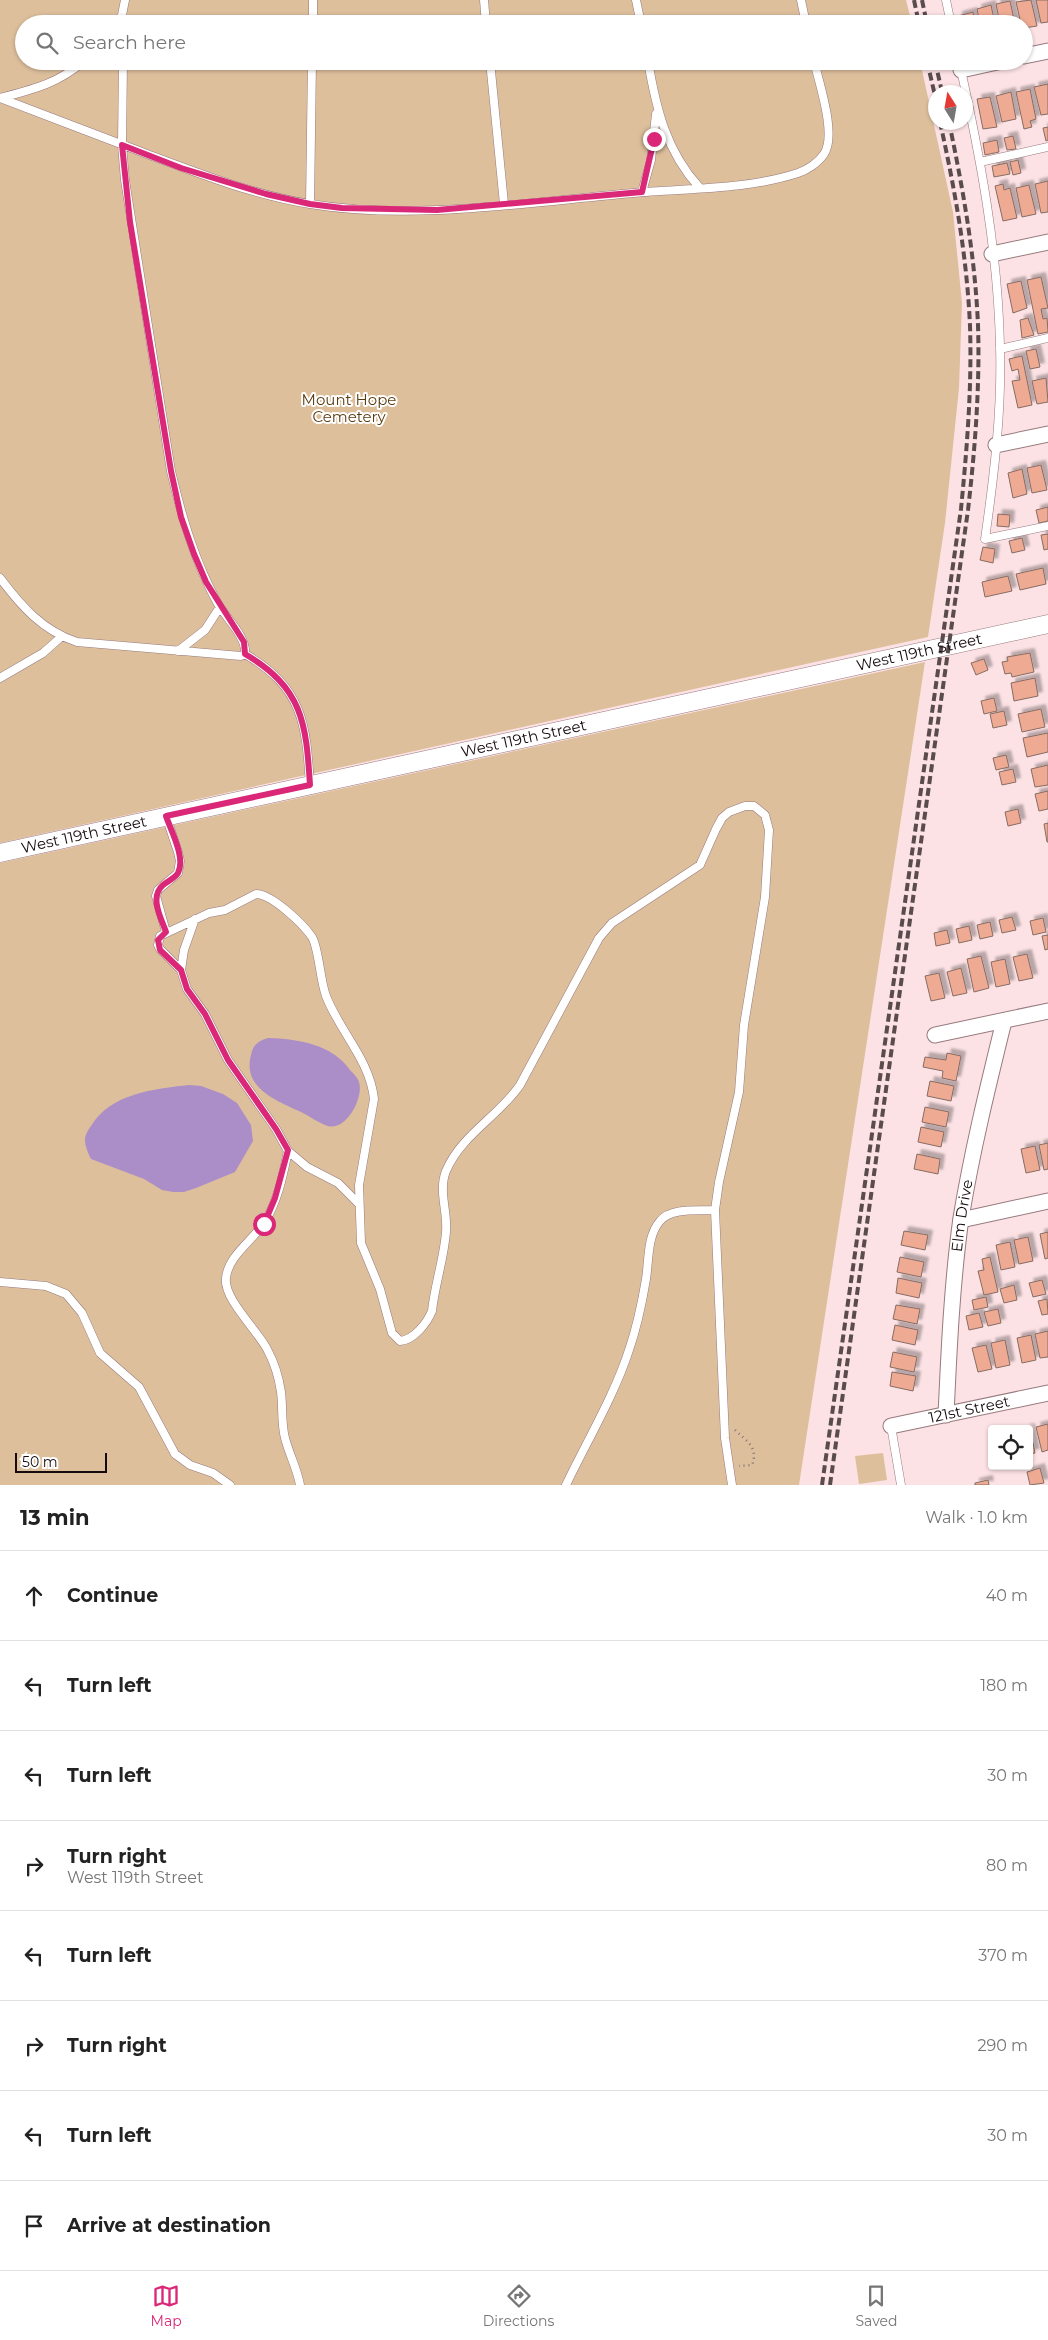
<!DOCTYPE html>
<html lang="en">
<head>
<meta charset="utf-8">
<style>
	body { margin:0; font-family:Montserrat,sans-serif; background:#f6f6f6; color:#222 }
	.controls { position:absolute; right:15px; bottom:15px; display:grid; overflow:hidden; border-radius:5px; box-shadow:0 1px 4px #0004 }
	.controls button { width:45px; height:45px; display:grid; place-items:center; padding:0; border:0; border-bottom:1px solid #e0e0e0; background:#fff; color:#222; font:25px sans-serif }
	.compass { position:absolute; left:928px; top:85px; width:45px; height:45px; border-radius:50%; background:#fff; box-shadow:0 1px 4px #0004; rotate:349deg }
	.scale { position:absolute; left:15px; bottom:12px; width:92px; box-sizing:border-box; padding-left:5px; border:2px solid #150b0d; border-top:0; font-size:14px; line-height:18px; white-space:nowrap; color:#150b0d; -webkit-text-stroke:4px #fff; paint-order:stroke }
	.stop { position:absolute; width:15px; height:15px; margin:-11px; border:4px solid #db2777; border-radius:50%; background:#fff }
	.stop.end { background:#db2777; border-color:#fff; box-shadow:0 1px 5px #0008 }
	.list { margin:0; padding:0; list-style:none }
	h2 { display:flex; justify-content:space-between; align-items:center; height:65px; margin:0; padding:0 20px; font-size:21px }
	h2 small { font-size:16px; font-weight:400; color:#767676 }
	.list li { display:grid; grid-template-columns:32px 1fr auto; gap:15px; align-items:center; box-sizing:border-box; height:90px; padding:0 20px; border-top:1px solid #e0e0e0 }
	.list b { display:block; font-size:19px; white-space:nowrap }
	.list p { margin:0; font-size:16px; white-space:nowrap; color:#767676 }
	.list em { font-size:16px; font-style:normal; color:#767676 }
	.icon { flex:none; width:28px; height:28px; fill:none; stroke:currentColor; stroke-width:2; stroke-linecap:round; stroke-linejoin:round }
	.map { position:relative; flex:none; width:1048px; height:1485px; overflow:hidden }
	.search { position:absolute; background:#fff; box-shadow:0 1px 4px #0004; left:15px; right:15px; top:15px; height:55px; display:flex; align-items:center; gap:12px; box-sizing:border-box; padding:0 18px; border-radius:28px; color:#767676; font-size:19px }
	.sheet { height:785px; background:#fff }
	nav { display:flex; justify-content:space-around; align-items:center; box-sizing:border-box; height:70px; border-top:1px solid #e0e0e0; background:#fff; font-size:14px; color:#767676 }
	nav a { display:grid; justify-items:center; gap:2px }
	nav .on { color:#db2777 }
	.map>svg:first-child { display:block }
	.green { fill:#ddbf9c }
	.water { fill:#ab8ec7 }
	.building { fill:#eeaa92; stroke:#866c63; filter:url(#shadow) }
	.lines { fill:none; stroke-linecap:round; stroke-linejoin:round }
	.service-casing { stroke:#977a7d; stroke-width:9 }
	.minor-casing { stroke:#977a7d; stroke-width:17 }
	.tertiary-casing { stroke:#977a7d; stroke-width:19 }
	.path { stroke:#867477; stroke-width:2.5; stroke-dasharray:1 4; stroke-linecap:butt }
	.service { stroke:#fff; stroke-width:8 }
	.minor { stroke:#fff; stroke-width:15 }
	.tertiary { stroke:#fff; stroke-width:18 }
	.rail { stroke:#5a4b4d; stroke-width:4; stroke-dasharray:8 4; stroke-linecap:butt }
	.route { stroke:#db2777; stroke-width:6 }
	.labels { text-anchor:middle; stroke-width:4; stroke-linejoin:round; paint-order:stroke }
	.park-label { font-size:15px; fill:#5a3c12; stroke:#fff }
	.street-label { font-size:15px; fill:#150b0d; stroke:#fff }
</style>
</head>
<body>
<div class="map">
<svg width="1048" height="1485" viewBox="0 0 1048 1485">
	<defs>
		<filter id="shadow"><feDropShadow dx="4.5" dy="-4.5" stdDeviation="1" flood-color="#0004"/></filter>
	</defs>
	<rect width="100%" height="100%" fill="#fce2e5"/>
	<path class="green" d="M0 0H906L912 24H24V61H920L953 212 962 303 959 388 945 523 928 637 0 843Z
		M925 662 799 1485H0V863Z
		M883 1453 887 1480 859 1484 855 1456Z"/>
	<path class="water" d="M268 1038C298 1039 332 1044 350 1070 353 1073 358 1078 359 1082 364 1098 346 1131 328 1126 318 1123 310 1116 301 1112 277 1101 242 1088 251 1055 253 1045 258 1041 268 1038Z
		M189 1085 201 1086 223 1094 237 1103 251 1125 253 1141 235 1172 196 1188 184 1192H173L162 1190 144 1179 91 1159C88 1153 85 1146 85 1140 85 1135 88 1130 91 1126 111 1093 154 1089 189 1085Z"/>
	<path class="building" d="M1031 0 1037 26 1024 28V24H1021L1016 2Z
		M1036 0H1048V22L1041 23Z
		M1010 1 1015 24H1000L996 4Z
		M991 5 995 24H980L977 9Z
		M973 12 975 24H959L958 16Z
		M1048 84V114L1041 115 1034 87Z
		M1030 89 1036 119 1030 121 1032 127 1024 129 1016 92Z
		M1011 92 1016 119 1002 122 996 96Z
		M990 97 997 127 983 129 977 99Z
		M1048 127V140L1046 141 1043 128Z
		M1013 136 1016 149 1007 150 1004 138Z
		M997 140 999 152 985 155 983 143Z
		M1018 160 1021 173 1013 175 1010 162Z
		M1007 163 1010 174 994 177 992 166Z
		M1048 181V212L1041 213 1035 184Z
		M1003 184 1004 190 1010 188 1017 218 1003 221 995 186Z
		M1029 185 1036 214 1022 217 1016 188Z
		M1041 277 1048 308 1041 309 1043 319 1047 318 1048 332 1038 334 1027 280Z
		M1021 281 1027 308 1013 313 1007 284Z
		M1028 318 1034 335 1022 338 1020 320Z
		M1036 349 1040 367 1030 369 1026 351Z
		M1022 356 1032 405 1018 408 1012 381 1020 380 1018 369 1012 371 1009 359Z
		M1046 378 1048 402 1037 404 1032 381Z
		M1041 465 1047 490 1032 493 1027 468Z
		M1022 469 1027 494 1013 498 1008 473Z
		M1048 507V521L1039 523 1036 510Z
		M998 514 1010 515 1009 527 997 526Z
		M1048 534V549L1044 550 1041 535Z
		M1022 538 1025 550 1012 553 1009 541Z
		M983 547 995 549 993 563 980 560Z
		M1043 568 1046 584 1020 590 1016 574Z
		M1008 576 1012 591 985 597 982 582Z
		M1030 653 1034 672 1012 677 1011 673 1005 674 1002 662 1008 661 1007 657Z
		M984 659 988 670 976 675 971 663Z
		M1035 678 1038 696 1014 701 1011 683Z
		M994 698 997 711 984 714 981 701Z
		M1041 709 1045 727 1022 732 1018 714Z
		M1004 711 1007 725 993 728 990 714Z
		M1048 733V752L1027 757 1023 738Z
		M1006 755 1009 767 996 770 993 758Z
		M1048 765V785L1035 787 1031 769Z
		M1013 769 1016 782 1002 785 999 772Z
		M1048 791V809L1039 811 1035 794Z
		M1018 809 1021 823 1008 826 1005 812Z
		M1048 823V842H1047L1044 824Z
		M1012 917 1016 930 1002 933 999 920Z
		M1043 918 1046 932 1033 935 1030 921Z
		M990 922 993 936 980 939 977 925Z
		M969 926 972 940 959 943 956 929Z
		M947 930 950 943 936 946 934 933Z
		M1048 935V949L1045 950 1042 936Z
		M1027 954 1033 978 1019 981 1013 957Z
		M981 956 989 988 974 992 967 959Z
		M1005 959 1010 984 996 987 991 962Z
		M961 968 967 993 953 996 947 972Z
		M939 973 945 998 931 1001 925 976Z
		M947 1053 961 1056 956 1081 942 1078 943 1071 923 1067 925 1057 946 1060Z
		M930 1081 954 1086 951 1101 927 1096Z
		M925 1107 949 1112 946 1127 922 1122Z
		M921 1127 944 1132 941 1147 918 1142Z
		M1048 1143V1169L1044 1170 1039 1145Z
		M1035 1146 1040 1170 1026 1173 1021 1149Z
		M917 1154 940 1159 938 1174 914 1169Z
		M904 1231 928 1235 925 1250 901 1245Z
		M1048 1232V1258L1045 1259 1040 1234Z
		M1028 1237 1033 1261 1019 1264 1014 1240Z
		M1010 1242 1015 1267 1001 1270 996 1245Z
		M900 1257 924 1262 921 1277 897 1272Z
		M990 1257 998 1292 984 1295 978 1271 984 1270 982 1259Z
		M898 1278 922 1283 919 1298 896 1293Z
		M1042 1280 1046 1294 1033 1297 1029 1283Z
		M1014 1285 1017 1300 1004 1303 1000 1289Z
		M986 1297 988 1307 974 1310 972 1300Z
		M1047 1299 1048 1314 1042 1315 1038 1301Z
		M896 1305 920 1309 917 1324 893 1319Z
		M998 1309 1001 1323 988 1326 984 1312Z
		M979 1313 983 1327 969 1330 966 1316Z
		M895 1325 918 1330 915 1345 892 1340Z
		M1048 1331V1357L1040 1358 1035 1334Z
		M1031 1335 1036 1360 1022 1363 1017 1338Z
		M1005 1340 1010 1365 996 1368 991 1343Z
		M986 1345 992 1369 978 1372 972 1348Z
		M893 1352 917 1357 914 1372 890 1367Z
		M892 1372 916 1376 913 1391 890 1386Z
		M1048 1424V1450L1042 1452 1036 1427Z
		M1030 1428 1035 1453 1029 1454V1429H1025Z
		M1040 1468 1044 1483 1030 1485 1027 1472Z
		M988 1480 989 1485H975V1483Z"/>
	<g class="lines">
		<g class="service-casing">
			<path id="service" d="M484 0 486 24
				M636 0 641 24
				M801 0 806 24
				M946 0 951 24
				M116 24 122 15 125 0
				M313 24V0
				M490 61 504 204
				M648 61C656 108 666 151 699 187
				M959 61C980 155 998 250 1000 346 1002 411 994 476 985 539L1048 526
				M0 98C49 117 98 135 147 154 200 174 254 195 310 204 413 221 530 202 633 193 687 188 746 190 798 173 807 170 818 163 824 154 837 135 819 83 814 61
				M0 98C34 89 57 84 84 61
				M980 162 1048 147
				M642 192 651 160 656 114
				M310 204 312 61
				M1000 349 1048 338
				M0 578C21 606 43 631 77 642L241 656 245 654C247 637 226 618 218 604 195 562 182 518 171 471L125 180 122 145 123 61
				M178 651 205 630 220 607
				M245 654C303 688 306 723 310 785
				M0 678 43 653 61 637
				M166 816 178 852 180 861 178 873 158 890 156 896 166 932
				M181 970 184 950 195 919
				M288 1151C283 1175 278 1201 264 1223 253 1240 228 1256 226 1278 223 1298 257 1330 267 1349 274 1362 279 1378 281 1392 283 1407 281 1423 285 1438 289 1454 297 1468 300 1485
				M359 1204 338 1183 307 1167 288 1151 276 1129 228 1060 205 1014 187 989 181 970 160 949 158 945 160 936 209 913 225 910 256 894C272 894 303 924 312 937 319 949 320 980 326 996 340 1032 370 1060 374 1099L359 1185 361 1243 380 1289 392 1333 400 1341C414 1340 427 1323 432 1311 435 1284 444 1258 446 1232 448 1212 438 1191 446 1171 461 1135 499 1116 520 1085L599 938 612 923 700 865 716 829 722 818 729 812 745 806H754L765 815 769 830 765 897 744 1025 739 1092 719 1182 715 1210 725 1438 732 1485
				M0 1282 46 1286 66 1294 82 1313 100 1353 139 1387 175 1454 190 1465 213 1473 230 1485
				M891 1426 901 1485
				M566 1485C586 1443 615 1394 629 1350 637 1327 642 1303 646 1279 649 1260 647 1236 660 1221 671 1207 699 1211 715 1210"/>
		</g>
		<g class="minor-casing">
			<g id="minor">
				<path d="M1024 56 1048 51"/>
				<path d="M961 70 1002 61"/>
				<path d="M992 254 1048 242"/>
				<path d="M996 445 1048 434"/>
				<path d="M935 1035 1048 1011"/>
				<path d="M961 1220 1048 1201"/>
				<path id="s1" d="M946 1415C949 1349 952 1283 961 1218 972 1151 988 1086 1004 1021"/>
				<path id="s2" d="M891 1426 1048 1393"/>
			</g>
		</g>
		<g class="tertiary-casing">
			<g id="tertiary">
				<path id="s3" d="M0 853 1048 624"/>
			</g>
		</g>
		<path class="path" d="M735 1430C746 1441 759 1447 752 1465L739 1466"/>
		<use href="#service" class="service"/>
		<use href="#minor" class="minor"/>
		<use href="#tertiary" class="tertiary"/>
		<path class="rail" d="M914 0 919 24
			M922 0 927 24
			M927 61 936 100
			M935 61 942 92
			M822 1485 961 509C967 448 972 387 970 326 967 257 955 190 940 122
			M830 1485 968 510C975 449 980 387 978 325 975 256 963 189 949 122"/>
	</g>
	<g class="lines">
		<path class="route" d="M264 1224 275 1198 288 1150 276 1129 228 1060 205 1014 187 989 181 970 160 950 158 940 166 932C161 918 149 897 163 885 168 881 175 878 178 873 186 858 171 831 166 816L310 785C306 723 303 688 245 654L244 642 206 582 194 554 181 517 171 471 130 222 122 145 181 168 266 194 310 204 342 208 437 210 642 192 654 139"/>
	</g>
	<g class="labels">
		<g class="park-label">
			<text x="349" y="405">Mount Hope<tspan x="349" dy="17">Cemetery</tspan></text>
		</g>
		<g class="street-label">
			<text dy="5" stroke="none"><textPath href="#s3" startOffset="941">West 119th Street</textPath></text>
			<text dy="5" stroke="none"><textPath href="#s3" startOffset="536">West 119th Street</textPath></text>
			<text dy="5" stroke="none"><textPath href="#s3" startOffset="86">West 119th Street</textPath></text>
			<text dy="5" stroke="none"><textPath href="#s1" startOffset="200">Elm Drive</textPath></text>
			<text dy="5" stroke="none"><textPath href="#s2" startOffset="80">121st Street</textPath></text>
		</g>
	</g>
</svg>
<div class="controls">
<button><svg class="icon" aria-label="locate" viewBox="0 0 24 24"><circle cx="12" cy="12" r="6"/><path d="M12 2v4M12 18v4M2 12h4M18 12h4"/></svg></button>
</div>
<svg class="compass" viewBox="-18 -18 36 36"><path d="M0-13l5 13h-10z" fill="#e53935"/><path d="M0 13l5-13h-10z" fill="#767676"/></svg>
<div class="scale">50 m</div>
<div class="stop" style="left:264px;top:1224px"></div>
<div class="stop end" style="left:654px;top:139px"></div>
<div class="search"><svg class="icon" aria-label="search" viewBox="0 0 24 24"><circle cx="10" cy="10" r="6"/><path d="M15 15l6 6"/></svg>Search here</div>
</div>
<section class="sheet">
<h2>13 min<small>Walk · 1.0 km</small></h2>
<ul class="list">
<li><svg class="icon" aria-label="ahead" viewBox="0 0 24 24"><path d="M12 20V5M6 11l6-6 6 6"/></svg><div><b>Continue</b></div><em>40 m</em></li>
<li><svg class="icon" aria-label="left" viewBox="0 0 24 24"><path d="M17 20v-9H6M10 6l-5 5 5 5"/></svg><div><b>Turn left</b></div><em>180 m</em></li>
<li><svg class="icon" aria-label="left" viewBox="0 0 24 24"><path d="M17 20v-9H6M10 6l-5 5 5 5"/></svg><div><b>Turn left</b></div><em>30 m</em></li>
<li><svg class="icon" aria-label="right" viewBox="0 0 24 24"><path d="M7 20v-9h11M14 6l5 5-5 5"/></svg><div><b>Turn right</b><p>West 119th Street</p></div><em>80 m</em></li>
<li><svg class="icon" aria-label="left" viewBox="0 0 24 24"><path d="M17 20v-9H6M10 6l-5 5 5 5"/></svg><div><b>Turn left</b></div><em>370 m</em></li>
<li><svg class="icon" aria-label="right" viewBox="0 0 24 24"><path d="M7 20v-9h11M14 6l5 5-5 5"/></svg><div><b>Turn right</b></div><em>290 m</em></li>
<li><svg class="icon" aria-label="left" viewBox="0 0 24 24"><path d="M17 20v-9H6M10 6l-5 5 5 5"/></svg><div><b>Turn left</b></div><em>30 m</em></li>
<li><svg class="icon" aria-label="arrive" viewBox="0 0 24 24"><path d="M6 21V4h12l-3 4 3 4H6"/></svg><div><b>Arrive at destination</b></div></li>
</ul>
</section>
<nav>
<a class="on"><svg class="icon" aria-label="map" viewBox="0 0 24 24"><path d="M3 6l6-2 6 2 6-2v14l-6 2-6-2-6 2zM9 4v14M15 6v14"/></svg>Map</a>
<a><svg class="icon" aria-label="directions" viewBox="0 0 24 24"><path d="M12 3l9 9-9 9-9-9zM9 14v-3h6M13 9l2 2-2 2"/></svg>Directions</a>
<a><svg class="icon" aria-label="saved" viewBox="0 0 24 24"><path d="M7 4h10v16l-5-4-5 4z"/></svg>Saved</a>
</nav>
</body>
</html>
